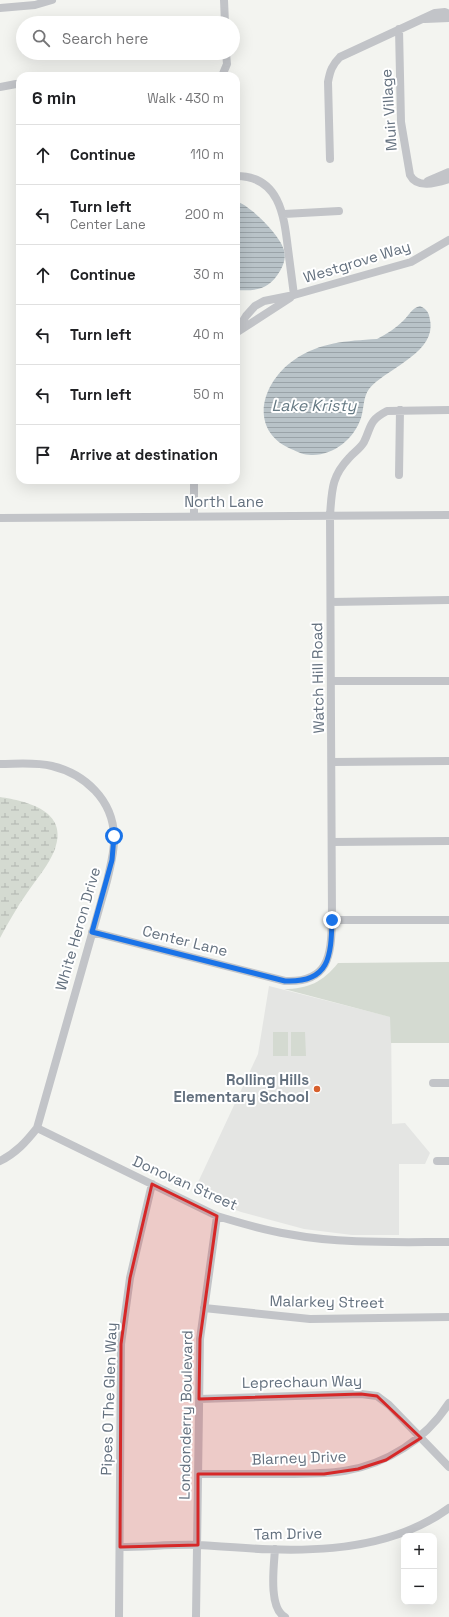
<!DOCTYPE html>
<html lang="en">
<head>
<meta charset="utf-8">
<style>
	body { margin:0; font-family:"Space Grotesk",sans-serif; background:#f6f6f6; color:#202124 }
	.controls { position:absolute; right:12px; bottom:12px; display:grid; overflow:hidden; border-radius:8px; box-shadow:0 4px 16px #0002 }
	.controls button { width:36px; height:36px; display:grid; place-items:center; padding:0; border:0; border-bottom:1px solid #e0e0e0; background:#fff; color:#202124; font:20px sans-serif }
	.stop { position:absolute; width:12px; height:12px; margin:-9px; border:3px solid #1a73e8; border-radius:50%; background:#fff }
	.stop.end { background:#1a73e8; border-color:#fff; box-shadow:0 1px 4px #0008 }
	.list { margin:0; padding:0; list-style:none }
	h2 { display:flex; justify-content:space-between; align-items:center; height:52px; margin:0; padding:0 16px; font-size:17px }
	h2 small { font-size:13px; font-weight:400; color:#757577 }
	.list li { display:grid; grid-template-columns:26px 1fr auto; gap:12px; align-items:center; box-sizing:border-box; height:60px; padding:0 16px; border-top:1px solid #e0e0e0 }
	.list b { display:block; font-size:15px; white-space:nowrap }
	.list p { margin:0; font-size:13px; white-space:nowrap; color:#757577 }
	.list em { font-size:13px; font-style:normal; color:#757577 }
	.icon { flex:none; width:22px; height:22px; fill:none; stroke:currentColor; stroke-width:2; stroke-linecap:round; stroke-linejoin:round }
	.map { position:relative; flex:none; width:449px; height:1617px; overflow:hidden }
	.search { position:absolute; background:#fff; box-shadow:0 4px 16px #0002; left:16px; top:16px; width:224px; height:44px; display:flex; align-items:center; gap:10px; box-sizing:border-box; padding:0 14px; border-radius:22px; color:#757577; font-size:15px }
	.panel { position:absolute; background:#fff; box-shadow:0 4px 16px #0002; left:16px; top:72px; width:224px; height:412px; border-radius:12px }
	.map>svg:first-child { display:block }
	.built { fill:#e4e5e3 }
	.wetland { fill:url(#wetland-marsh) }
	.park { fill:#d4dad1 }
	.water { fill:url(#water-rules) }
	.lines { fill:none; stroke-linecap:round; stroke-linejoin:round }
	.minor { stroke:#c2c4c8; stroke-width:8 }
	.route { stroke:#1a73e8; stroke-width:5 }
	.marked { fill:#d62828; fill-opacity:0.2; stroke:#d62828; stroke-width:3; stroke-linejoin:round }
	.poi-dot { fill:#d75f2c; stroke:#fff; stroke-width:1.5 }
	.labels { text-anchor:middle; stroke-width:4; stroke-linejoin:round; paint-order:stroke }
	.street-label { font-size:15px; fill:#64717f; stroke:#fff }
	.poi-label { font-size:15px; font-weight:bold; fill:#64717f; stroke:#fff; text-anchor:end }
	.water-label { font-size:16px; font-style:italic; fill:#657983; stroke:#fff }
</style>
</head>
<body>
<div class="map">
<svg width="449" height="1617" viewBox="0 0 449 1617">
	<defs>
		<pattern id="wetland-marsh" width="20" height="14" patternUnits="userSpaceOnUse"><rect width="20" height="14" fill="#d4dad1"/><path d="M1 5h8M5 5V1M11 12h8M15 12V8" fill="none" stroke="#b0b5af"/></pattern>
		<pattern id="water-rules" width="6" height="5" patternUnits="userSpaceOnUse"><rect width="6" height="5" fill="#b9c3c8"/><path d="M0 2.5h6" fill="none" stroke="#9aa3a8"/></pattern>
	</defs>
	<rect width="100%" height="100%" fill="#f3f4f0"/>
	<path class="built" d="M269 986 391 1017 392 1124 405 1123 430 1153 425 1164H399V1235H352L304 1229 241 1212 193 1193 258 1054Z"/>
	<path class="wetland" d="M0 797C27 801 69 811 55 849 49 865 37 878 27 893 17 907 8 923 0 938Z"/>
	<path class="park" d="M449 962V1043H391L390 1017 284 989C308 989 323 982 338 963Z
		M273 1032H288V1056H273Z
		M291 1032H305L306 1056H291Z"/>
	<path class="water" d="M236 201C251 206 280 235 284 250 286 258 284 264 280 271 269 290 256 291 236 290Z
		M420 306C427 309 429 313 430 320 437 353 385 369 369 389 363 397 364 409 361 418 354 439 333 456 311 455 304 455 298 452 291 449 248 430 261 383 294 360 320 342 346 341 377 339 387 334 396 328 403 321 409 315 412 308 420 306Z"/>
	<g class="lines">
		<path class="minor" d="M224 0 225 23
			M0 8 35 5 52 0
			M425 19 449 18
			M399 29 401 122 410 175C417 189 436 183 449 179
			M222 76 227 64 226 53
			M0 87 16 84 20 85
			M330 159 328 82C330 71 332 65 340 57L435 13 445 12 449 14
			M236 176C280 176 284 216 288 249 290 265 292 280 294 295
			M428 181 449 172
			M284 214 339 211
			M239 331 290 298
			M236 332 246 316 255 306 264 301 294 295 411 262 449 240
			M399 475 400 410
			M194 480V516
			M0 518 449 515
			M331 602 449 600
			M331 681H449
			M333 762 449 761
			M0 764C17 764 35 762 52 766 85 774 113 800 114 836 115 851 110 867 107 881L37 1128C26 1142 16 1153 0 1161
			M332 842 449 841
			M332 920H449
			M92 932 285 981C329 983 331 956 332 920L330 515C332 491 331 477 349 458 354 452 360 449 364 442 372 426 368 421 387 411L449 410
			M433 1083H449
			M37 1128 217 1216C240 1223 264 1230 288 1234 340 1244 396 1242 449 1242
			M437 1161H449
			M204 1308 310 1319 449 1317
			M199 1399 361 1394 377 1396 389 1405 449 1467
			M198 1474C225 1474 251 1474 278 1474 326 1474 362 1475 404 1448 423 1436 437 1422 449 1403
			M120 1547C146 1547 173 1544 199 1545 282 1551 378 1560 449 1508
			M275 1549C274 1565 268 1608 285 1617
			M119 1617 121 1344 130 1278 152 1184
			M196 1617 200 1339 217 1216"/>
	</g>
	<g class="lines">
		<path class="route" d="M114 836 112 860 92 932 285 981C330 983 331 956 332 920"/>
	</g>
	<path class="marked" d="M152 1184 217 1216 200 1339 199 1399 361 1394 377 1396 421 1438 386 1460 358 1469 324 1474H198V1545L120 1547 121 1344 130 1278Z"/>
	<circle class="poi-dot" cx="317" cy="1089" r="4"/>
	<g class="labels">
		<g class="street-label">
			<text transform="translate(389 110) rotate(-94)" y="5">Muir Village</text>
			<text transform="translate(357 262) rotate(-17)" y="5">Westgrove Way</text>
			<text x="224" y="507">North Lane</text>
			<text transform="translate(318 678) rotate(-91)" y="5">Watch Hill Road</text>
			<text transform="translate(78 929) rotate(-74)" y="5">White Heron Drive</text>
			<text transform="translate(185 941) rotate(14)" y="5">Center Lane</text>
			<text transform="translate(185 1183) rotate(24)" y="5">Donovan Street</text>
			<text transform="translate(327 1302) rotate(1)" y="5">Malarkey Street</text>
			<text transform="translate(302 1382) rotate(-1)" y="5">Leprechaun Way</text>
			<text transform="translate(109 1399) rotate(-88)" y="5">Pipes O The Glen Way</text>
			<text transform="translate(186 1415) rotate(-89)" y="5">Londonderry Boulevard</text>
			<text transform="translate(299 1458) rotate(-2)" y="5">Blarney Drive</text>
			<text transform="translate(288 1534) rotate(-1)" y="5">Tam Drive</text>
		</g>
		<g class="poi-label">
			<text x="309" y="1085">Rolling Hills<tspan x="309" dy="17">Elementary School</tspan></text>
		</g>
		<g class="water-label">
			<text x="314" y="411">Lake Kristy</text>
		</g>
	</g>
</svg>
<div class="controls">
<button>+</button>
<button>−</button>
</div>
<div class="stop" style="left:114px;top:836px"></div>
<div class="stop end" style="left:332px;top:920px"></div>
<div class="search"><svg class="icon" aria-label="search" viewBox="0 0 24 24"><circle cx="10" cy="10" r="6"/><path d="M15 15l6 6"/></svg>Search here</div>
<section class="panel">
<h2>6 min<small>Walk · 430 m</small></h2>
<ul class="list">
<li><svg class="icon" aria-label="ahead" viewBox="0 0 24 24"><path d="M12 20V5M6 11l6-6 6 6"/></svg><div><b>Continue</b></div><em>110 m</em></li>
<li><svg class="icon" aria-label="left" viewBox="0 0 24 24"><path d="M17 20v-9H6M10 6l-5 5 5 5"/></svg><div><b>Turn left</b><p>Center Lane</p></div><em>200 m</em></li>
<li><svg class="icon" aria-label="ahead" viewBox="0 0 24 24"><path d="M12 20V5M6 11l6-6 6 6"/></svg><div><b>Continue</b></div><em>30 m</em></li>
<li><svg class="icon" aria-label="left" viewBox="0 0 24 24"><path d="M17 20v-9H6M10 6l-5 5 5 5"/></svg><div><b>Turn left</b></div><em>40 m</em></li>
<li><svg class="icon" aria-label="left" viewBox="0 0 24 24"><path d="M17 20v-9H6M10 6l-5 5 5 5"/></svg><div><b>Turn left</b></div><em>50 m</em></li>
<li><svg class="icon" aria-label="arrive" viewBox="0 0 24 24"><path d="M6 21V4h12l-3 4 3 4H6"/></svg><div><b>Arrive at destination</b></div></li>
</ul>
</section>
</div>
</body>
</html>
